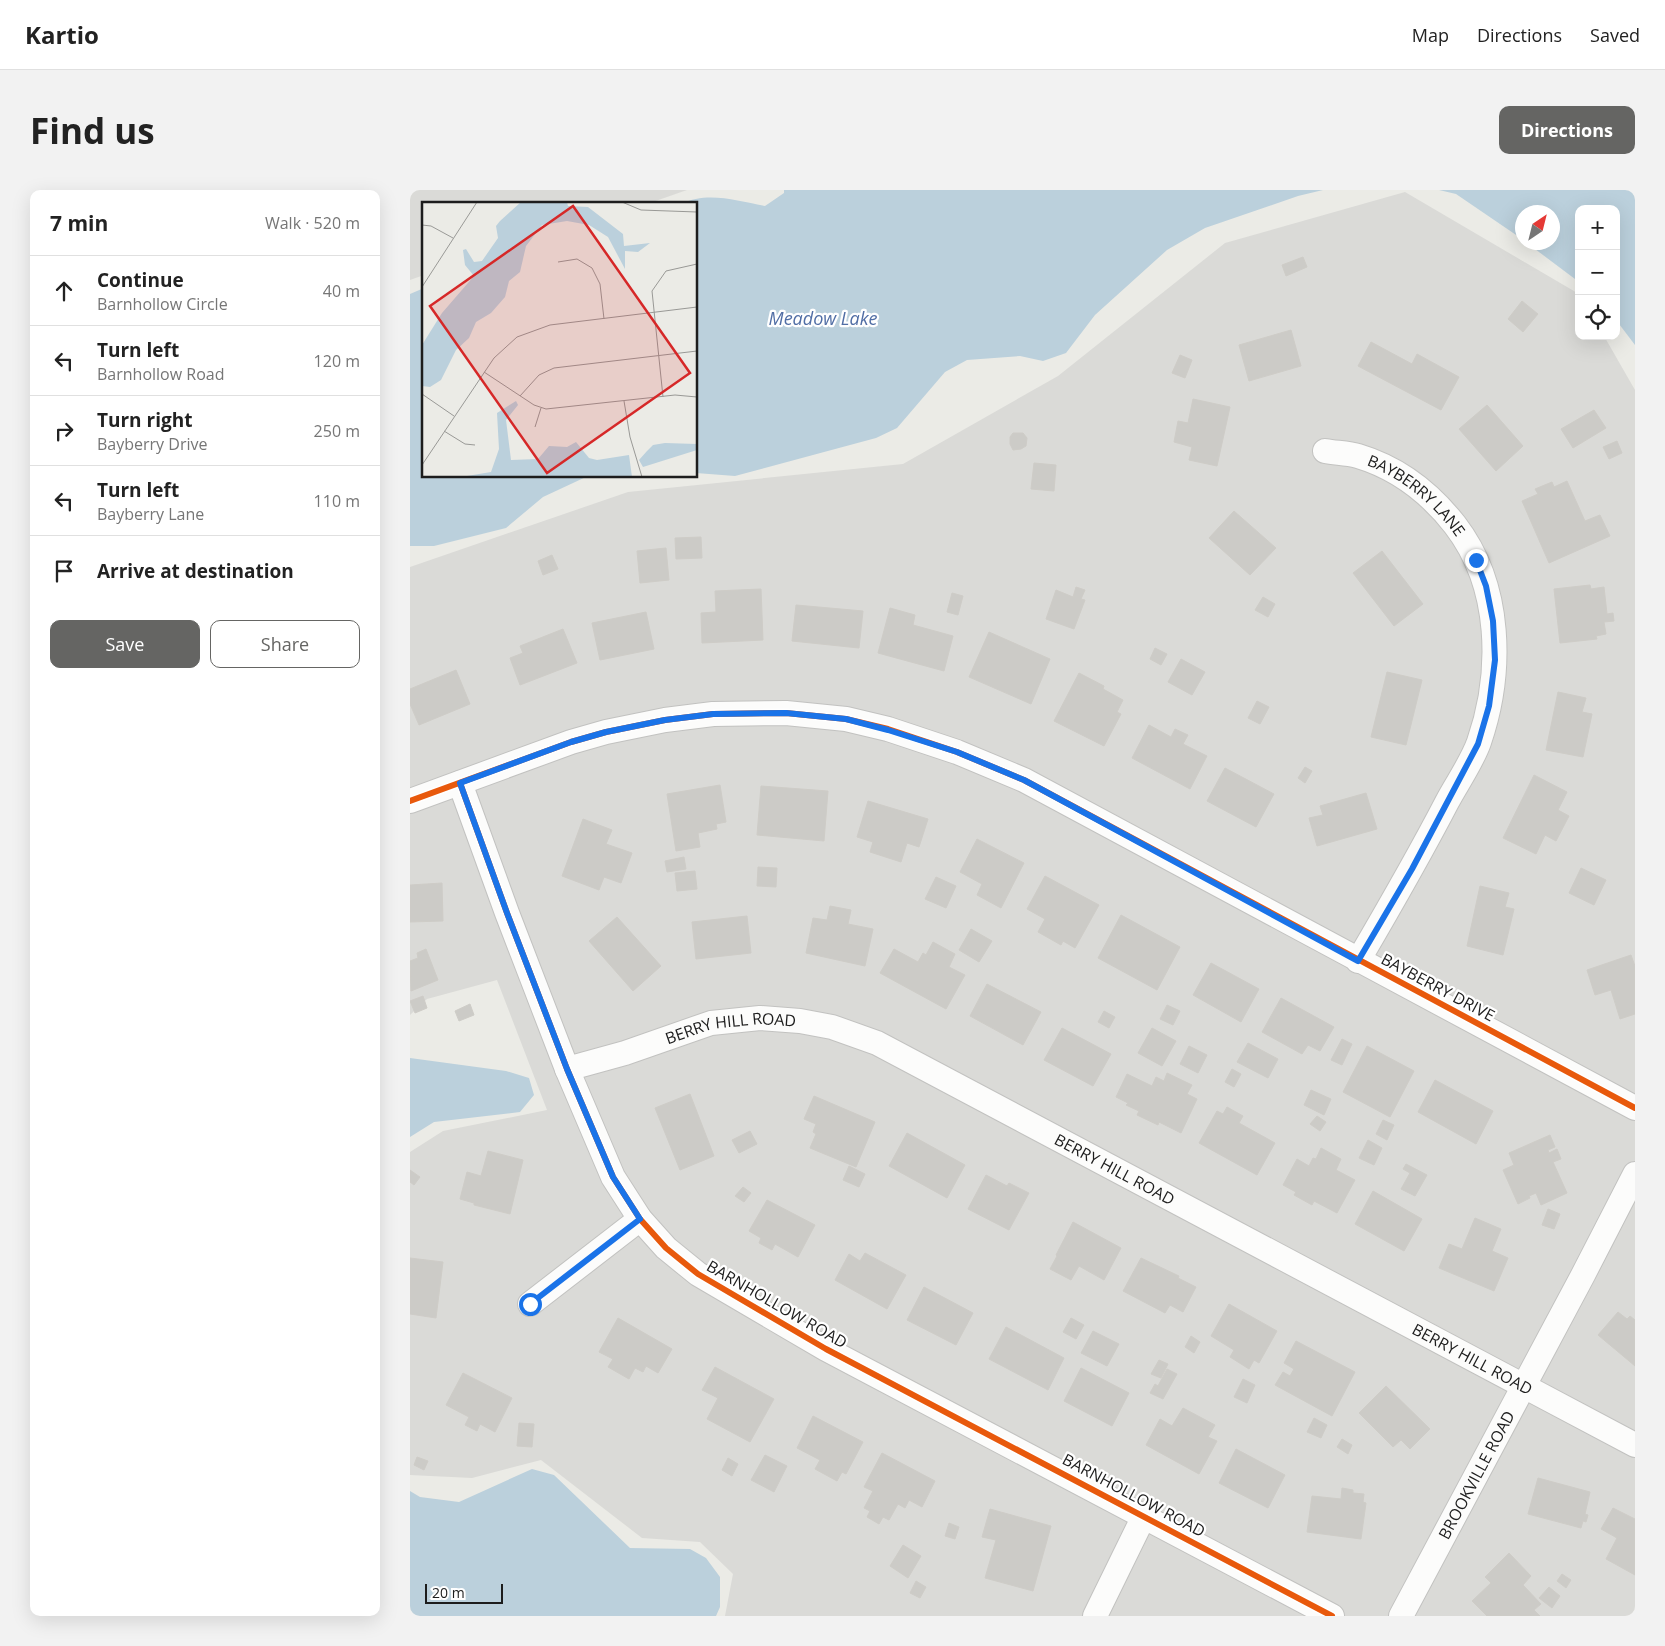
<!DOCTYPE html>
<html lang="en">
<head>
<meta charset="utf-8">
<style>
	body { margin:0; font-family:"Open Sans",sans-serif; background:#f2f2f2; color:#222 }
	.controls { position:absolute; right:15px; top:15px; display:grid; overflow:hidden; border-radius:10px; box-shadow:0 5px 20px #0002 }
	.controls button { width:45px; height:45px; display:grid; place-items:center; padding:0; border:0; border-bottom:1px solid #e0e0e0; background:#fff; color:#222; font:25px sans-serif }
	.compass { position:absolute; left:1105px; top:15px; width:45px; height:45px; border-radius:50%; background:#fff; box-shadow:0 5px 20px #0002; rotate:35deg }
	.scale { position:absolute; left:15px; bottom:12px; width:78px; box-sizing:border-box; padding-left:5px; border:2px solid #1d1d1d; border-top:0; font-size:14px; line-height:18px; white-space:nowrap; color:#1d1d1d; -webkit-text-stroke:4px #fff; paint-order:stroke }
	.stop { position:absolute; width:15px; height:15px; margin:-11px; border:4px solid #1a73e8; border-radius:50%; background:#fff }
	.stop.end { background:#1a73e8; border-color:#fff; box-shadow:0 1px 5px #0008 }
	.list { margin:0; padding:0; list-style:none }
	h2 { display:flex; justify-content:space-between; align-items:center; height:65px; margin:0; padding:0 20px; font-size:21px }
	h2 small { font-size:16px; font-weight:400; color:#767676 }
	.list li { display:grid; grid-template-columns:32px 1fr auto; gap:15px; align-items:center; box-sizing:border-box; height:70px; padding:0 20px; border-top:1px solid #e0e0e0 }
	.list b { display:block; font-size:19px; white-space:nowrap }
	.list p { margin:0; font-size:16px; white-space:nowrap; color:#767676 }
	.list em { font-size:16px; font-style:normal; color:#767676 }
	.actions { display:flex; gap:10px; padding:15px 20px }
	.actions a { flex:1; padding:11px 0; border:1px solid #656563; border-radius:10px; text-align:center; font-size:18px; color:#656563 }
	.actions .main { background:#656563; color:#fff }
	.icon { flex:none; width:28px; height:28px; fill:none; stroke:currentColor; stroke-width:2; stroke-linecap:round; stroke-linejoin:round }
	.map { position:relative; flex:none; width:1225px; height:1426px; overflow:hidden; border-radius:10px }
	header { display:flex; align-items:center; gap:30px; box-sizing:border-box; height:70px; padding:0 25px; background:#fff; border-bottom:1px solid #e0e0e0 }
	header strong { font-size:24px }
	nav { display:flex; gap:28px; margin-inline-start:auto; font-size:18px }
	.intro { display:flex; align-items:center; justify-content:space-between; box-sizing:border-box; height:120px; padding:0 30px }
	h1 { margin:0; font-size:35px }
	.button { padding:12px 22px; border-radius:10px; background:#656563; color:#fff; font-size:18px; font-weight:700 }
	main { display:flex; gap:30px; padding:0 30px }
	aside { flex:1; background:#fff; border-radius:10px; box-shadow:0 5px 20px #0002 }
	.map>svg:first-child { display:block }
	.residential { fill:#dadad7 }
	.water { fill:#bbd0dc }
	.building { fill:#cccbc7; stroke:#ceccc7 }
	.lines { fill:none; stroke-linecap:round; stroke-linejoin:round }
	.street-casing { stroke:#c2c2c0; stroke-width:26 }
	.street { stroke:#fcfcfb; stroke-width:24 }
	.cycleway-casing { stroke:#fff; stroke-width:9 }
	.cycleway { stroke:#e8590c; stroke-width:6 }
	.route { stroke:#1a73e8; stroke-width:6 }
	.labels { text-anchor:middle; stroke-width:4.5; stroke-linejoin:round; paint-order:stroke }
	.street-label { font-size:16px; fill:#1d1d1d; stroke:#fff }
	.water-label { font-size:18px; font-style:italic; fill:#516ea5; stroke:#fff }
	.inset-road { fill:none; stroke:#999996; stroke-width:1 }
	.view { fill:#d62828; fill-opacity:0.15; stroke:#d62828; stroke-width:2.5 }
	.inset-edge { fill:none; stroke:#1d1d1d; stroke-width:2.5 }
</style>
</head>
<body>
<header>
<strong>Kartio</strong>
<nav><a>Map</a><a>Directions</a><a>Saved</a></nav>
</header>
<div class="intro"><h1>Find us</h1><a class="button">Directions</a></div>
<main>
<aside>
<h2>7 min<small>Walk · 520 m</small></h2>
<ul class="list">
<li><svg class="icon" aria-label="ahead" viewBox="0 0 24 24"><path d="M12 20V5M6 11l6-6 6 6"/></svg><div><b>Continue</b><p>Barnhollow Circle</p></div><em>40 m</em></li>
<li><svg class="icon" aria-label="left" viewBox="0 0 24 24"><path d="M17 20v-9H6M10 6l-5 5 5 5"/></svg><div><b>Turn left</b><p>Barnhollow Road</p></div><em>120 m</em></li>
<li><svg class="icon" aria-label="right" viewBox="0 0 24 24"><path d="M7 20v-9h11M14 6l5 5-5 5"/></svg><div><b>Turn right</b><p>Bayberry Drive</p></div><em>250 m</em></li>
<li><svg class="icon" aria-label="left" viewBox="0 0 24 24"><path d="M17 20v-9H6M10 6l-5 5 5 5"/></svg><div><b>Turn left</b><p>Bayberry Lane</p></div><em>110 m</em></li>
<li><svg class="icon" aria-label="arrive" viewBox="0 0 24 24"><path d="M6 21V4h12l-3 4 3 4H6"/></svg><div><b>Arrive at destination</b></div></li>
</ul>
<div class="actions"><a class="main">Save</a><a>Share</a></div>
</aside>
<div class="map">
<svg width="1225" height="1426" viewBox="0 0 1225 1426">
	<rect width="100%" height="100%" fill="#ebebe6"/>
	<path class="residential" d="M0 0H277L237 14H14V85L0 90Z
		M995 2 1169 104V146H1194L1225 200V1426H315L323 1384 290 1352 232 1348 131 1270 62 1288 0 1285V962L33 941 137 920 87 790 17 809 0 825V377L218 302 493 274 648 186 815 53Z"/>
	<path class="water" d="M374 0H913L888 6 795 38 757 60 685 125 656 163 633 171 610 166 557 170 535 182 487 238 466 248 325 286 286 283V14H271C298 1 327 11 355 16L374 3Z
		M1029 0H1225V155L1206 130V19H1169V92L1117 53 1142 52V22H1112V49L1046 4Z
		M14 98V286H178L133 307 96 338 24 356H0V104Z
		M0 868 96 881 119 888 124 905 110 922 24 932 0 947Z
		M122 1279 144 1285 220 1358 280 1359 296 1368 310 1387V1417L306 1426H0V1301L10 1307 49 1312Z"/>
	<path class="building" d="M893 67 897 77 876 86 872 75Z
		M1112 111 1128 124 1113 142 1098 129Z
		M881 140 891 176 839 191 829 155Z
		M961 152 1002 174 1007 164 1049 187 1031 220 948 176Z
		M770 165 782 170 775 188 762 183Z
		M783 209 820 217 807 276 779 270 782 257 764 252 768 231 778 233Z
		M1077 215 1113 256 1086 281 1049 239Z
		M1184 220 1196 238 1163 258 1151 239Z
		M603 243H613L617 248 616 256 611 259 603 260 600 254V247Z
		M1207 251 1212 263 1199 269 1193 257Z
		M624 273 646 275 644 301 621 299Z
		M1157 291 1175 331 1190 325 1200 346 1139 373 1112 311 1128 304 1125 299 1142 292 1144 297Z
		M824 321 866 358 840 385 799 348Z
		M291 347 292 368 266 369 265 348Z
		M256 358 259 390 230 393 227 361Z
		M972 361 1013 414 984 436 943 383Z
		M142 365 148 379 133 385 128 371Z
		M1180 395 1181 399 1194 397 1197 424 1203 423 1204 431 1194 432 1196 444 1186 446 1187 449 1150 453 1144 399Z
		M666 397 675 400 671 409 675 410 664 439 636 429 646 400 663 407Z
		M351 399 353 450 292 453 291 423 306 422 305 401Z
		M542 403 553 406 548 425 537 422Z
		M853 407 865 414 858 427 845 420Z
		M386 415 453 421 449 458 382 451Z
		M480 418 505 425 503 435 543 446 534 481 468 463Z
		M236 422 244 459 190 470 182 433Z
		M153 439 167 473 110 495 100 468 113 463 110 456Z
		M579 442 640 469 621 514 559 487Z
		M745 458 757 464 751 475 740 469Z
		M771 469 795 482 782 505 758 492Z
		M46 480 60 514 9 535 0 514V499Z
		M977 482 1012 490 996 555 961 547Z
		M669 483 694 496 693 499 713 510 707 522 711 524 694 556 644 531Z
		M1148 502 1176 508 1172 522 1182 524 1173 567 1136 560Z
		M847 511 859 517 850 534 838 528Z
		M739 535 761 547 765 539 778 545 773 554 797 566 780 599 722 568Z
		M895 577 902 581 895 593 888 588Z
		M815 578 864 604 846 637 797 611Z
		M1124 585 1157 602 1148 620 1159 626 1146 651 1135 645 1126 664 1093 648Z
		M310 595 316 632 306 634 307 639 288 643 290 657 266 661 257 604Z
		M351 596 418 601 414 651 347 645Z
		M956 603 967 639 907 656 899 628 913 625 910 616Z
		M458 611 518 629 509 657 497 653 491 672 460 662 463 652 447 647Z
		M173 629 202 640 196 654 222 663 211 693 194 687 189 700 152 686Z
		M567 649 614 673 591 718 567 705 572 694 550 682Z
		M274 667 276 679 257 682 255 671Z
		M348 677 367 678 366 697 347 696Z
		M1171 678 1196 690 1184 715 1159 703Z
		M285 681 287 699 267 701 265 683Z
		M635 686 689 715 665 758 653 751 651 755 628 742 635 729 617 719Z
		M526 687 546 696 536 718 515 709Z
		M32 693 33 731 0 732V695Z
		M1070 696 1099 703 1095 717 1104 719 1093 765 1057 756Z
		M420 716 441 720 438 734 463 739 455 776 396 763 403 728 417 730Z
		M711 725 770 757 747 800 688 768Z
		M337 726 341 763 286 769 282 732Z
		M207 727 251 776 223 801 179 751Z
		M561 739 582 751 569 772 549 760Z
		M523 752 545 764 539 777 555 785 536 819 470 783 484 759 508 772 513 763 516 765Z
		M16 759 28 790 1 801 0 771 8 768 7 763Z
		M1221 765 1225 776V824L1210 829 1201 800 1185 805 1177 780Z
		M801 773 849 799 831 832 783 805Z
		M577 794 631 822 613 855 560 826Z
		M13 806 17 818 5 823 0 811Z
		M871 808 924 837 910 861 898 855 892 864 852 842Z
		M60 814 64 825 49 831 45 821Z
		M757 815 770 821 763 835 750 829Z
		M694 821 705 827 699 838 688 832Z
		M652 838 701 864 683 896 634 870Z
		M742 838 766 851 752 876 728 863Z
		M932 849 942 854 932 875 921 870Z
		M838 853 868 869 858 888 827 872Z
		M779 856 797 865 788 883 770 874Z
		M957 856 1004 881 980 927 933 902Z
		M822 879 831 884 824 897 815 892Z
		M757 883 782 895 777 904 787 909 771 943 749 932 748 935 727 925 729 921 716 915 718 913 706 907 717 884 742 896 746 887 754 891Z
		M1025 890 1083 921 1066 954 1008 922Z
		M901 900 921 909 914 925 894 915Z
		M280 904 304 966 270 980 245 918Z
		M404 906 465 932 446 977 400 958 406 944 403 942 406 934 394 929Z
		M817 917 833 926 829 933 865 953 847 985 789 953 807 921 813 924Z
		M907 926 916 932 910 941 900 934Z
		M973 930 984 935 977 950 966 944Z
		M340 941 347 954 329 963 322 950Z
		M497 943 555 975 537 1008 479 976Z
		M1140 945 1145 957 1138 960 1139 963 1147 959 1151 969 1143 972 1157 1003 1131 1015 1126 1003 1119 1006 1120 1008 1108 1014 1093 980 1104 975 1099 963Z
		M958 950 972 958 964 975 949 968Z
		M911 958 931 969 926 980 945 990 927 1023 904 1011 902 1015 884 1005 886 1002 873 995 887 969 899 976 903 968 906 969Z
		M78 961 113 970 100 1024 64 1015V1013L50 1009 57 982 71 986Z
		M996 974 1017 985 1005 1006 991 999 1000 983 993 979Z
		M439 976 455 984 449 997 433 990Z
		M0 980 10 987 4 995 0 992Z
		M576 985 597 996 599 993 619 1003 599 1040 558 1019Z
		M333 997 341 1003 334 1012 325 1006Z
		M963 1001 1012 1029 994 1061 945 1034Z
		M357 1010 405 1035 388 1067 365 1054 362 1060 349 1053 351 1048 339 1041Z
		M1138 1019 1150 1024 1144 1039 1132 1035Z
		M1065 1028 1091 1039 1082 1061 1098 1068 1084 1101 1029 1078 1039 1054 1052 1059Z
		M663 1032 711 1058 694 1090 669 1076 661 1090 640 1079 647 1066 646 1065Z
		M455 1063 496 1085 477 1119 425 1090 439 1064 450 1071Z
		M0 1068 33 1072 26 1128 0 1124Z
		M731 1068 769 1086 768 1088 786 1097 773 1122 760 1115 755 1123 713 1101Z
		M514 1097 563 1123 546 1155 497 1130Z
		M819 1114 867 1141 849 1173 844 1170 839 1179 820 1167 824 1160 801 1146Z
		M1208 1122 1217 1129 1220 1126 1225 1130V1176L1188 1145Z
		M208 1128 262 1159 248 1183 236 1176 233 1182 225 1178 219 1189 198 1177 203 1169 189 1162Z
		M661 1128 674 1135 666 1149 653 1142Z
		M596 1137 654 1168 638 1200 579 1169Z
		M683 1141 709 1154 697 1176 671 1163Z
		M781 1146 790 1152 784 1163 775 1157Z
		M886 1151 945 1182 922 1226 865 1195 873 1182 880 1186 884 1179 874 1173Z
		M749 1170 758 1174 751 1188 741 1184Z
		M305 1177 364 1209 340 1252 297 1229 308 1208 292 1200Z
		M671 1178 719 1203 702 1236 654 1211Z
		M757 1179 767 1184 753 1209 740 1203 745 1194 748 1196Z
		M53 1183 102 1208 85 1242 70 1234 67 1241 55 1235 59 1227 36 1215Z
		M833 1189 845 1195 837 1213 824 1207Z
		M976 1196 1020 1239 1000 1259 991 1250 983 1257 949 1223Z
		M773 1218 805 1235 798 1247 807 1251 789 1284 736 1255 750 1229 762 1236Z
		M403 1226 453 1252 436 1284 432 1282 427 1291 405 1279 410 1270 387 1258Z
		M904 1228 917 1235 911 1248 897 1242Z
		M109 1233 124 1234 122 1257 107 1256Z
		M932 1249 942 1255 938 1264 927 1257Z
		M826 1259 875 1285 858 1318 809 1293Z
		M472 1263 525 1291 512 1317 499 1310 495 1318 488 1314 479 1330 473 1327 469 1334 457 1327 460 1321 454 1318 463 1301 454 1297Z
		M355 1265 377 1276 364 1302 341 1290Z
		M7 1267 18 1271 14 1280 4 1275Z
		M318 1268 328 1274 322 1286 312 1280Z
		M1128 1288 1180 1302 1175 1324 1178 1325 1176 1332 1173 1331 1171 1338 1118 1324Z
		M932 1298 943 1300V1303L954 1304 953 1312 956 1313 951 1349 897 1342 902 1306 931 1309Z
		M1203 1318 1225 1329V1385L1196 1369 1207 1348 1191 1339Z
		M580 1319 641 1336 623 1401 575 1388 586 1350 572 1347Z
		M539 1333 549 1337 545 1349 535 1346Z
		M493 1355 511 1366 498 1388 480 1376Z
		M1099 1363 1121 1386 1113 1395 1131 1414 1124 1420 1130 1426H1077L1062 1411 1081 1393 1075 1387Z
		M1152 1384 1161 1390 1156 1398 1147 1391Z
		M506 1391 516 1397 510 1408 500 1403Z
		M1139 1397 1150 1406 1142 1418 1129 1408Z"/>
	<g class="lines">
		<g class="street-casing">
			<g id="street">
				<path id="s1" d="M915 261C926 263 938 263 948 266 988 278 1020 303 1045 335 1092 396 1093 482 1069 552 1062 572 1047 593 1037 612 1009 666 979 718 948 771"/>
				<path d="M50 593 97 723 157 879 203 987 230 1029 256 1058 288 1084 416 1159 922 1426"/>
				<path d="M0 611 161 552 196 542 255 530 303 524 376 523 436 529 478 539 547 562 614 590 1225 918"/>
				<path id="s2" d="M157 879 215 863 301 833 350 828 390 831 422 837 467 853 1225 1255"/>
				<path d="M120 1114 230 1029"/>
				<path d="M685 1426 734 1326"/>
				<path id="s3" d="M991 1426 1173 1085 1225 984"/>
			</g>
		</g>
		<use href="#street" class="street"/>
		<g class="cycleway-casing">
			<path id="cycleway" d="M50 593 97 723 157 879 203 987 230 1029 256 1058 288 1084 416 1159 922 1426
				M0 611 161 552 196 542 255 530 303 524 376 523 436 529 478 539 547 562 614 590 1225 918"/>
		</g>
		<use href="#cycleway" class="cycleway"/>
	</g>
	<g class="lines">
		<path class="route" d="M120 1114 230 1029 203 987 157 879 97 723 50 593 161 552 196 542 255 530 303 524 376 523 436 529 478 540 547 562 614 590 948 771 1002 679 1068 554 1079 516 1085 470 1083 431 1076 396 1066 370"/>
	</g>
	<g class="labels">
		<g class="street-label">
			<text dy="6" stroke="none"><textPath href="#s1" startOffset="105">BAYBERRY LANE</textPath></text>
			<text transform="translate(1028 797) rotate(28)" y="6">BAYBERRY DRIVE</text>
			<text dy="6" stroke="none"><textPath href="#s2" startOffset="170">BERRY HILL ROAD</textPath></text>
			<text dy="6" stroke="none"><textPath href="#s2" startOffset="590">BERRY HILL ROAD</textPath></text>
			<text transform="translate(367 1114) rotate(30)" y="6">BARNHOLLOW ROAD</text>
			<text dy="6" stroke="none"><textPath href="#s2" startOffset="995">BERRY HILL ROAD</textPath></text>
			<text dy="6" stroke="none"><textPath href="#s3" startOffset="160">BROOKVILLE ROAD</textPath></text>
			<text transform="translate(724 1305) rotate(28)" y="6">BARNHOLLOW ROAD</text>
		</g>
		<g class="water-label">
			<text x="413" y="135">Meadow Lake</text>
		</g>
	</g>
	<g transform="translate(12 12)">
		<rect width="275" height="275" fill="#ebebe6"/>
		<path d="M99 0H145L146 4 166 5 201 32 202 44 228 41 216 50 203 49V67L186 35 167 23 145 19 120 23 104 44 98 70 87 79 83 95 69 111 54 120 47 136 34 148 19 178 8 185 0 184V143L20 111 52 74 43 63 41 48 44 47 52 60 60 59 76 36 74 24 78 19ZM94 199 96 203 84 218 89 258 116 257 127 244 145 245 154 240 167 256 175 258 207 253 210 275H39L69 270 77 247 75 211ZM243 241 275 242V248L221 265 217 258 225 249 231 243Z" fill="#bbd0dc"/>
		<path class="inset-road" d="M200 0 219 8 275 10M0 23 9 24 31 36M136 60 155 57 170 66 178 82 182 117M0 85 55 0M62 170 112 203 124 207 253 193 275 195M0 192 32 214M98 194 117 173 132 166 275 149M241 195 230 89 244 69 275 62M202 199 208 235 220 275M113 225 119 206M22 229 43 242 53 243M0 263 72 156 95 135 128 123 275 105"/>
		<path class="view" d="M151 4 268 171 125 271 8 104Z"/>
		<rect width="275" height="275" class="inset-edge"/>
	</g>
</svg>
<div class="controls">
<button>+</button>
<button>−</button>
<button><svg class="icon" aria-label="locate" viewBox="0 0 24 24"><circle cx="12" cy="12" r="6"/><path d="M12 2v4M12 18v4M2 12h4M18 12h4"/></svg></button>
</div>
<svg class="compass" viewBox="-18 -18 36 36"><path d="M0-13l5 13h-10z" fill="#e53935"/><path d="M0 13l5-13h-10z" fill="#767676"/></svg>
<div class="scale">20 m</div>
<div class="stop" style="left:120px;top:1114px"></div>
<div class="stop end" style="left:1066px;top:370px"></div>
</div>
</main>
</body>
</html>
